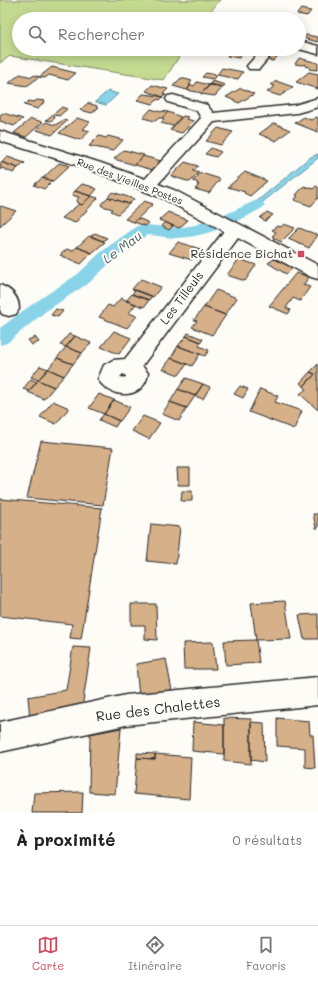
<!DOCTYPE html>
<html lang="fr">
<head>
<meta charset="utf-8">
<style>
	body { margin:0; font-family:Mali,sans-serif; background:#f6f6f6; color:#222 }
	.list { margin:0; padding:0; list-style:none }
	h2 { display:flex; justify-content:space-between; align-items:center; height:52px; margin:0; padding:0 16px; font-size:17px }
	h2 small { font-size:13px; font-weight:400; color:#767676 }
	.icon { flex:none; width:22px; height:22px; fill:none; stroke:currentColor; stroke-width:2; stroke-linecap:round; stroke-linejoin:round }
	.map { position:relative; flex:none; width:318px; height:813px; overflow:hidden }
	.search { position:absolute; background:#fff; box-shadow:0 2px 10px #0003; left:12px; right:12px; top:12px; height:44px; display:flex; align-items:center; gap:10px; box-sizing:border-box; padding:0 14px; border-radius:22px; color:#767676; font-size:15px }
	.sheet { height:112px; background:#fff }
	nav { display:flex; justify-content:space-around; align-items:center; box-sizing:border-box; height:56px; border-top:1px solid #e0e0e0; background:#fff; font-size:11px; color:#767676 }
	nav a { display:grid; justify-items:center; gap:2px }
	nav .on { color:#d1495b }
	.map>svg:first-child { display:block }
	.green { fill:#c4da90; stroke:#78825e }
	.water { fill:#88d3e8; stroke:#63909c }
	.lines { fill:none; stroke-linecap:round; stroke-linejoin:round }
	.canal { fill:#88d3e8; fill-rule:evenodd }
	.building { fill:#d6b088; stroke:#2b2b2b }
	.minor-casing { stroke:#2b2b2b; stroke-width:3 }
	.minor { fill:#fdfcf7; fill-rule:evenodd }
	.poi-dot { fill:#d1495b; stroke:#fdfcf7; stroke-width:1.5 }
	.labels { text-anchor:middle; stroke-width:4; stroke-linejoin:round; paint-order:stroke }
	.far-street-label { font-size:10px; fill:#2b2b2b; stroke:#fdfcf7 }
	.poi-label { font-size:12px; fill:#2b2b2b; stroke:#fdfcf7; text-anchor:end }
	.street-label { font-size:12px; fill:#2b2b2b; stroke:#fdfcf7 }
	.water-label { font-size:13px; font-style:italic; fill:#475d64; stroke:#fdfcf7 }
	.near-street-label { font-size:14px; fill:#2b2b2b; stroke:#fdfcf7 }
</style>
</head>
<body>
<div class="map">
<svg width="318" height="813" viewBox="0 0 318 813">
	<rect width="100%" height="100%" fill="#fdfcf7"/>
	<filter id="ink" filterUnits="userSpaceOnUse"><feTurbulence type="fractalNoise" baseFrequency=".025" numOctaves="2"/><feDisplacementMap in="SourceGraphic" scale="8" xChannelSelector="R" yChannelSelector="G"/><feConvolveMatrix kernelMatrix="1 2 1 2 8 2 1 2 1" color-interpolation-filters="sRGB"/></filter>
	<g filter="url(#ink)">
		<path class="green" d="M0 0H220L204 19H19V49H184L164 80 10 56 0 63Z"/>
		<path class="water" d="M108 91 118 94 106 105 95 102Z
			M318 154V158L249 213 237 218 230 214 256 202 309 158Z"/>
		<g class="lines">
			<path class="canal" d="M257 200 262 202 265 205 262 208C237 223 205 238 175 238 166 238 157 235 147 235L113 260 90 282 46 311 7 343 0 345V328L34 303 78 274 101 252 137 226 147 225 177 228 195 225 224 215Z"/>
		</g>
		<path class="building" d="M301 9 305 10 311 11 307 16 297 14Z
			M306 35 318 37V42L303 38Z
			M232 49H246L239 58 227 56Z
			M273 53 279 55 273 61 267 60Z
			M299 58 318 63V68L317 70 309 69 310 67 305 66 306 64 302 65 295 64Z
			M52 67 76 73 68 80 49 75 45 78 39 77Z
			M222 68 243 72 238 79 217 75Z
			M309 72 318 74V89L296 82Z
			M206 73 217 75 213 79 202 77Z
			M20 74 32 77 34 75 39 77 27 86 9 83Z
			M181 78 192 81 189 85H191L187 90 173 86Z
			M212 81 225 85 223 87 209 85Z
			M276 81 293 87 280 96 267 92 275 86 271 85Z
			M197 82 209 85 202 93 187 90 191 85 194 86Z
			M211 84 223 87 215 96 201 94Z
			M152 85 168 89 163 94 166 95 163 97 146 91Z
			M241 88 254 94 239 103 226 97Z
			M143 94 152 95 163 97 160 100 158 99 153 104 137 100Z
			M37 100 45 101 38 109 24 105 29 101 34 102Z
			M88 103 97 106 96 107 98 108 92 113 80 110Z
			M62 107 67 109 59 116 56 115 54 117 55 118 51 121 46 120Z
			M151 109 161 112 162 111 168 112 162 118H159L155 121 143 118Z
			M168 112 181 117 173 126 161 123 164 119 162 118Z
			M3 113 23 119 14 126 0 121V115Z
			M183 116 188 117 186 119 194 121 182 133 170 130Z
			M304 117 311 120 316 117 318 118V132L295 123Z
			M77 118 90 122 83 129 90 131 80 140 59 133Z
			M31 119 43 122 26 137 14 133Z
			M64 120 67 121 52 135 37 130 46 122 55 125Z
			M274 123 290 130 276 141 259 134Z
			M218 128 233 132 221 145 206 141Z
			M99 136 106 138 108 136 123 140 113 151 89 146Z
			M211 148 221 152 216 157 205 154Z
			M124 150 144 155 135 165 114 159Z
			M143 156 161 161 153 170 135 165Z
			M8 157 16 160 25 163 18 168 1 162Z
			M1 162 18 168 13 173 2 168 0 170Z
			M185 162 198 166 193 171 199 173 190 182 171 176Z
			M59 163 69 166 53 181 43 178Z
			M245 172 267 181 250 196 244 193 245 192 228 187Z
			M201 173 220 179 209 193 195 189 199 185H197L198 183 193 181Z
			M42 178 52 181 44 189 34 185Z
			M82 184 90 186 97 189 91 196 75 191Z
			M304 186 313 189 316 186 318 187V198L311 206 294 200 298 196 296 195Z
			M75 191 91 196 82 205 78 203 77 200 79 197 71 195Z
			M112 192 122 195 134 199 129 204 108 197Z
			M91 196 98 198 75 223 62 218 79 204 82 205Z
			M108 197 129 204 118 214 111 211 113 209 102 206 101 204Z
			M144 201 153 204 134 222 125 219Z
			M1 206 16 211 0 226V207Z
			M168 212 177 216 188 220 179 228 159 220Z
			M267 212 273 215 265 221 260 218Z
			M138 218 149 223 145 226 134 222Z
			M165 222 173 226 169 230 161 226Z
			M284 224 295 228 281 242 273 238 274 237 272 236 276 232 272 230 277 226 281 227Z
			M299 228 318 235 309 248 288 239Z
			M95 233 107 238 103 241 91 236Z
			M89 236 105 242 92 253 77 247Z
			M178 242 188 245 200 249 192 260 169 253Z
			M77 247 92 253 81 264 60 255 67 249 72 251Z
			M239 259 256 265 245 281 227 275Z
			M274 259 285 264 293 268 286 274 268 263Z
			M296 273 309 277 303 285 310 287 300 301 293 298 286 308 291 310 288 314 269 306Z
			M141 279 161 287 153 297 132 289Z
			M135 290 152 296 149 300 132 294Z
			M216 290 237 298 225 315 204 307Z
			M132 294 149 300 144 307 126 301Z
			M121 298 136 304 129 313 137 316 127 328 99 317 108 305 113 307Z
			M204 307 226 315 212 335 192 327 197 321 194 320Z
			M56 309 63 311 58 317 51 315Z
			M114 331 131 338 119 354 101 347Z
			M188 333 203 339 201 342 186 336Z
			M69 334 75 336 66 347 60 345Z
			M75 336 91 343 82 353 66 347Z
			M186 336 201 342 199 346 209 350 205 356 178 346Z
			M35 337 39 342 32 345 28 340Z
			M178 346 200 354 192 366 171 358Z
			M66 347 82 353 73 364 57 358Z
			M57 358 73 364 64 376 48 369Z
			M171 358 187 364 179 375 163 369Z
			M318 364V410L300 394 306 389 304 386 315 374 310 372Z
			M40 366 48 369 38 380 31 377Z
			M48 369 64 376 54 387 38 380Z
			M310 372 315 374 304 386 300 383Z
			M186 378 203 384 195 396 178 389Z
			M31 379 37 382 29 391 23 389Z
			M38 380 54 387 44 399 28 392Z
			M203 384 210 387 203 399 195 396Z
			M240 386 248 389 243 398 234 394Z
			M178 389 195 396 187 408 170 402Z
			M260 389 278 396 275 402 302 411 294 429 249 412Z
			M99 394 114 400 104 414 89 408Z
			M114 400 130 407 120 421 104 414Z
			M53 401 69 408 56 424 40 417Z
			M170 402 187 408 179 421 162 414Z
			M104 414 119 421 115 427 99 420Z
			M143 416 160 423 149 439 132 431Z
			M41 441 113 448 103 505 27 498Z
			M177 468H190V485H178Z
			M182 491H192V501H181Z
			M0 499 102 508 81 639 70 638 72 624 0 616Z
			M313 514H318V528H316Z
			M151 524 180 527 176 564 147 561Z
			M285 601 291 639 256 640 251 603Z
			M131 604H156L157 640 145 639V625H131Z
			M318 614V639H304L299 615Z
			M256 640 259 663 226 665 224 641Z
			M213 642 216 669H184L183 643Z
			M73 647 91 648 82 708 30 718 28 697 66 690Z
			M166 659 172 691 139 697 136 664Z
			M224 718 251 719V764L224 761Z
			M277 718 309 721 310 735H313L315 768 305 767V748L277 746Z
			M193 722 224 725V754L192 751Z
			M251 722 264 723 265 762 251 760Z
			M121 728 115 794 89 792 90 734Z
			M137 753 155 754V759L137 758Z
			M155 754 191 757 189 799 134 794 137 758 155 759Z
			M83 792 82 813H32L34 793Z"/>
		<g class="lines">
			<g class="minor-casing">
				<path id="minor" d="M299 41 318 46V54L299 49Z
					M262 49H276L259 69H249L247 66Z
					M173 95 207 105 213 113 295 105 318 98V107L297 113 214 122 158 184 174 190 318 265V279L311 277 238 238 142 366 148 373C145 400 110 400 98 379L104 365 113 360 125 359 224 231 162 198 89 169 0 141V131L101 163 145 179 201 118 197 111 168 102 166 99 168 96ZM123 374 126 376 125 378 120 377Z
					M0 285C11 289 19 297 19 309L16 314 9 316 2 314 0 310Z
					M318 677V705L126 725 0 752V722L126 695Z"/>
			</g>
			<use href="#minor" class="minor"/>
		</g>
	</g>
	<rect class="poi-dot" x="297" y="250" width="8" height="8" rx="2"/>
	<g class="labels">
		<g class="far-street-label">
			<text transform="translate(130 181) rotate(21)" y="4">Rue des Vieilles Postes</text>
		</g>
		<g class="poi-label">
			<text x="293" y="258">Résidence Bichat</text>
		</g>
		<g class="street-label">
			<text transform="translate(182 298) rotate(-53)" y="4">Les Tilleuls</text>
		</g>
		<g class="water-label">
			<text transform="translate(122 247) rotate(-36)" y="5">Le Mau</text>
		</g>
		<g class="near-street-label">
			<text transform="translate(158 709) rotate(-7)" y="5">Rue des Chalettes</text>
		</g>
	</g>
</svg>
<div class="search"><svg class="icon" aria-label="search" viewBox="0 0 24 24"><circle cx="10" cy="10" r="6"/><path d="M15 15l6 6"/></svg>Rechercher</div>
</div>
<section class="sheet">
<h2>À proximité<small>0 résultats</small></h2>
<ul class="list">
</ul>
</section>
<nav>
<a class="on"><svg class="icon" aria-label="map" viewBox="0 0 24 24"><path d="M3 6l6-2 6 2 6-2v14l-6 2-6-2-6 2zM9 4v14M15 6v14"/></svg>Carte</a>
<a><svg class="icon" aria-label="directions" viewBox="0 0 24 24"><path d="M12 3l9 9-9 9-9-9zM9 14v-3h6M13 9l2 2-2 2"/></svg>Itinéraire</a>
<a><svg class="icon" aria-label="saved" viewBox="0 0 24 24"><path d="M7 4h10v16l-5-4-5 4z"/></svg>Favoris</a>
</nav>
</body>
</html>
